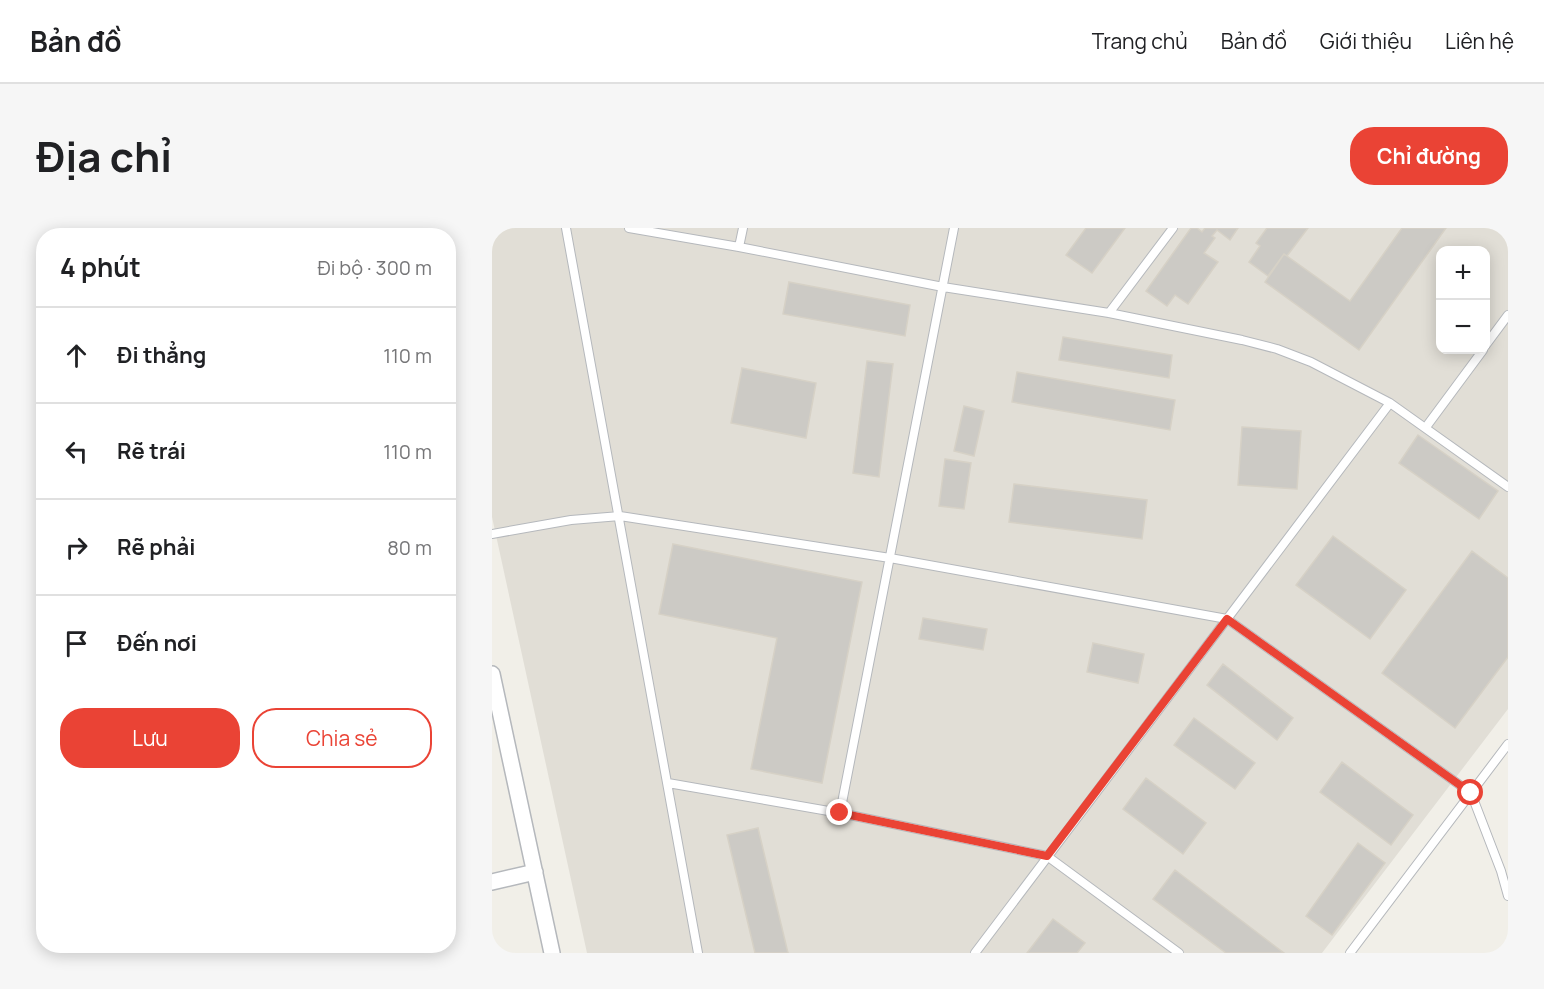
<!DOCTYPE html>
<html lang="vi">
<head>
<meta charset="utf-8">
<style>
	body { margin:0; font-family:Manrope,sans-serif; background:#f6f6f6; color:#202124 }
	.controls { position:absolute; right:18px; top:18px; display:grid; overflow:hidden; border-radius:12px; box-shadow:0 3px 15px #0003 }
	.controls button { width:54px; height:54px; display:grid; place-items:center; padding:0; border:0; border-bottom:2px solid #e0e0e0; background:#fff; color:#202124; font:30px sans-serif }
	.stop { position:absolute; width:18px; height:18px; margin:-14px; border:4px solid #ea4335; border-radius:50%; background:#fff }
	.stop.end { background:#ea4335; border-color:#fff; box-shadow:0 2px 6px #0008 }
	.list { margin:0; padding:0; list-style:none }
	h2 { display:flex; justify-content:space-between; align-items:center; height:78px; margin:0; padding:0 24px; font-size:26px }
	h2 small { font-size:20px; font-weight:400; color:#757577 }
	.list li { display:grid; grid-template-columns:39px 1fr auto; gap:18px; align-items:center; box-sizing:border-box; height:96px; padding:0 24px; border-top:2px solid #e0e0e0 }
	.list b { display:block; font-size:22px; white-space:nowrap }
	.list em { font-size:20px; font-style:normal; color:#757577 }
	.actions { display:flex; gap:12px; padding:18px 24px }
	.actions a { flex:1; padding:14px 0; border:2px solid #ea4335; border-radius:24px; text-align:center; font-size:21px; color:#ea4335 }
	.actions .main { background:#ea4335; color:#fff }
	.icon { flex:none; width:33px; height:33px; fill:none; stroke:currentColor; stroke-width:2; stroke-linecap:round; stroke-linejoin:round }
	.map { position:relative; flex:none; width:1016px; height:725px; overflow:hidden; border-radius:24px }
	header { display:flex; align-items:center; gap:36px; box-sizing:border-box; height:84px; padding:0 30px; background:#fff; border-bottom:2px solid #e0e0e0 }
	header strong { font-size:28px }
	nav { display:flex; gap:33px; margin-inline-start:auto; font-size:21px }
	.intro { display:flex; align-items:center; justify-content:space-between; box-sizing:border-box; height:144px; padding:0 36px }
	h1 { margin:0; font-size:42px }
	.button { padding:15px 27px; border-radius:24px; background:#ea4335; color:#fff; font-size:21px; font-weight:700 }
	main { display:flex; gap:36px; padding:0 36px }
	aside { flex:1; background:#fff; border-radius:24px; box-shadow:0 3px 15px #0003 }
	.map>svg:first-child { display:block }
	.education { fill:#e1ded6; fill-rule:evenodd }
	.building { fill:#cccac5; stroke:#d6d1c6; stroke-width:1.5 }
	.lines { fill:none; stroke-linecap:round; stroke-linejoin:round }
	.lane-casing { stroke:#b5b8bc; stroke-width:10 }
	.street-casing { stroke:#b5b8bc; stroke-width:18 }
	.lane { stroke:#fff; stroke-width:8 }
	.street { stroke:#fff; stroke-width:15 }
	.route { stroke:#ea4335; stroke-width:8 }
</style>
</head>
<body>
<header>
<strong>Bản đồ</strong>
<nav><a>Trang chủ</a><a>Bản đồ</a><a>Giới thiệu</a><a>Liên hệ</a></nav>
</header>
<div class="intro"><h1>Địa chỉ</h1><a class="button">Chỉ đường</a></div>
<main>
<aside>
<h2>4 phút<small>Đi bộ · 300 m</small></h2>
<ul class="list">
<li><svg class="icon" aria-label="ahead" viewBox="0 0 24 24"><path d="M12 20V5M6 11l6-6 6 6"/></svg><div><b>Đi thẳng</b></div><em>110 m</em></li>
<li><svg class="icon" aria-label="left" viewBox="0 0 24 24"><path d="M17 20v-9H6M10 6l-5 5 5 5"/></svg><div><b>Rẽ trái</b></div><em>110 m</em></li>
<li><svg class="icon" aria-label="right" viewBox="0 0 24 24"><path d="M7 20v-9h11M14 6l5 5-5 5"/></svg><div><b>Rẽ phải</b></div><em>80 m</em></li>
<li><svg class="icon" aria-label="arrive" viewBox="0 0 24 24"><path d="M6 21V4h12l-3 4 3 4H6"/></svg><div><b>Đến nơi</b></div></li>
</ul>
<div class="actions"><a class="main">Lưu</a><a>Chia sẻ</a></div>
</aside>
<div class="map">
<svg width="1016" height="725" viewBox="0 0 1016 725">
	<rect width="100%" height="100%" fill="#f1efe8"/>
	<path class="education" d="M0 0H1016V481L830 725H95L0 289ZM948 22H993V122H948Z"/>
	<path class="building" d="M594 0H633L600 45 574 27Z
		M699 0H705L710 4 713 0H746L738 12 725 2 720 8 723 10 712 25 726 34 696 76 683 67 675 78 654 63Z
		M775 0H816L795 28 792 26 776 48 757 34 768 18 764 15Z
		M910 0H954L867 122 773 54 792 26 858 73Z
		M297 54 418 77 413 108 291 86Z
		M571 109 680 127 677 150 567 132Z
		M375 133 401 136 387 249 361 245Z
		M250 140 324 155 314 210 239 195Z
		M525 144 683 172 678 202 520 174Z
		M472 178 492 183 482 228 462 223Z
		M750 199 809 203 805 261 746 257Z
		M926 207 1006 263 987 291 907 235Z
		M453 231 479 235 472 281 447 278Z
		M522 256 655 272 650 311 517 294Z
		M841 308 914 362 878 411 804 357Z
		M181 316 370 354 330 555 259 541 285 410 167 386Z
		M980 323 1016 350V429L963 500 890 445Z
		M431 390 495 401 491 422 427 411Z
		M601 415 652 426 646 455 595 444Z
		M731 436 801 490 785 512 715 457Z
		M702 490 763 535 743 561 682 517Z
		M850 534 921 587 899 617 828 564Z
		M654 550 714 595 691 626 631 581Z
		M266 600 296 725H263L235 607Z
		M866 615 893 635 840 707 814 688Z
		M683 642 792 725H734L661 671Z
		M561 691 593 715 585 725H535Z"/>
	<g class="lines">
		<g class="lane-casing">
			<path id="lane" d="M74 0 206 725
				M137 0 247 19 451 59 617 85 750 112 785 121 819 134 898 175 1016 259
				M247 19 251 0
				M617 85 681 0
				M993 118 1016 87
				M934 199 991 122
				M0 306 79 292 128 288 398 330 735 391 979 565 1009 643 1016 668
				M176 555 348 585 555 628 687 725
				M348 585 462 0
				M483 725 898 175
				M858 725 1016 516"/>
		</g>
		<g class="street-casing">
			<path id="street" d="M0 446 60 725
				M0 654 43 644"/>
		</g>
		<use href="#lane" class="lane"/>
		<use href="#street" class="street"/>
	</g>
	<g class="lines">
		<path class="route" d="M348 585 555 628 735 391 979 565"/>
	</g>
</svg>
<div class="controls">
<button>+</button>
<button>−</button>
</div>
<div class="stop" style="left:979px;top:565px"></div>
<div class="stop end" style="left:348px;top:585px"></div>
</div>
</main>
</body>
</html>
